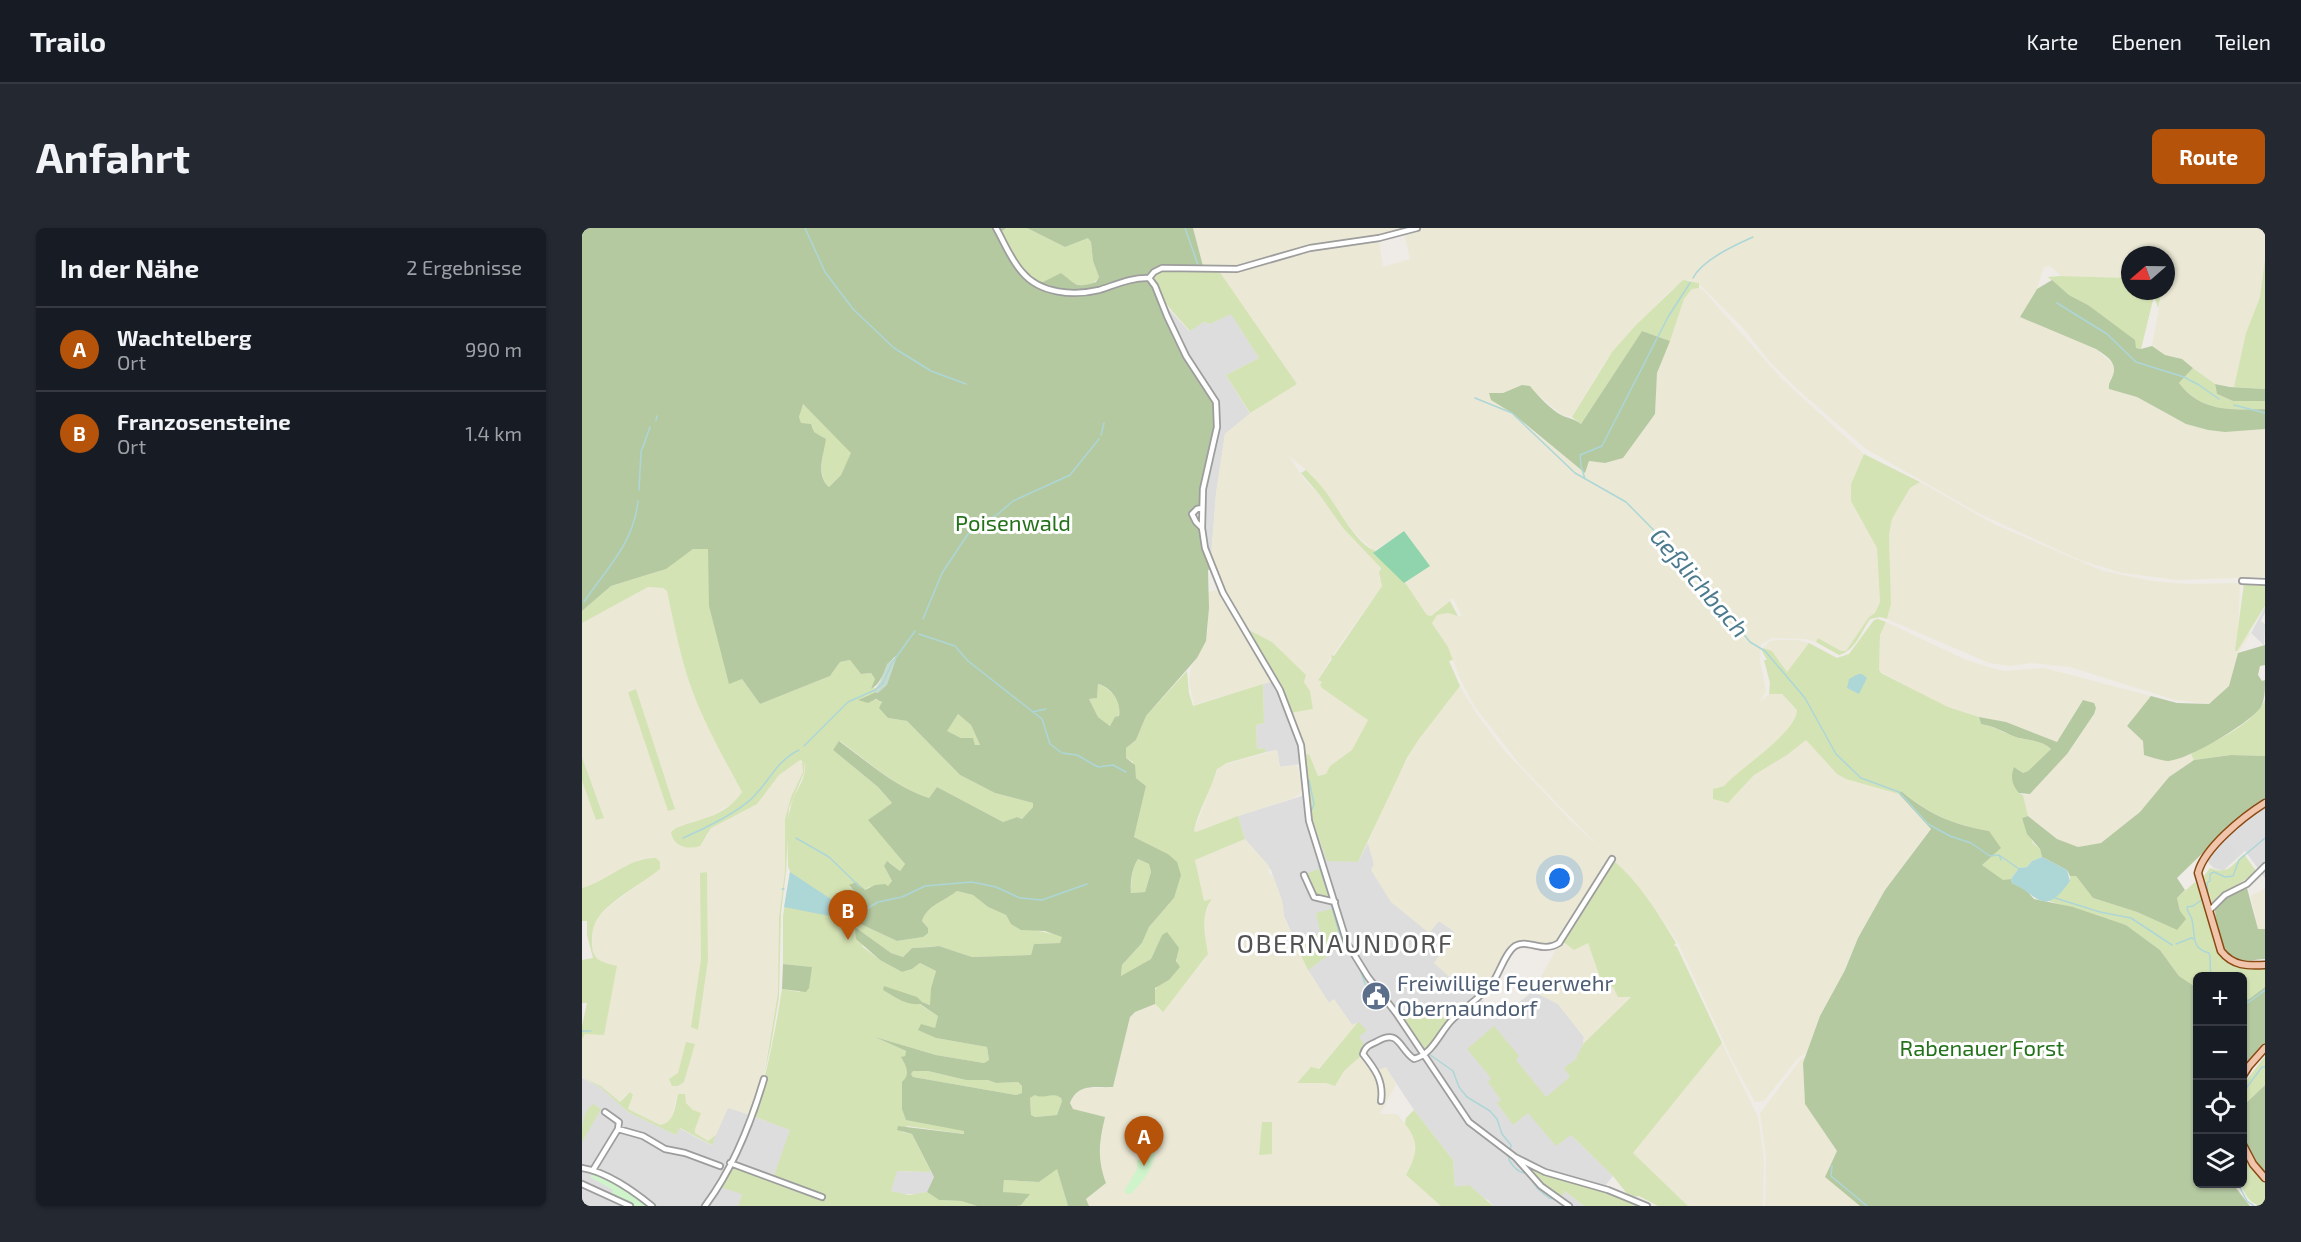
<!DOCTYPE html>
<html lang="de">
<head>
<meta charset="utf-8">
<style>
	body { margin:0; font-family:"Exo 2",sans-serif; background:#242831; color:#f1f3f6 }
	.controls { position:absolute; right:18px; bottom:18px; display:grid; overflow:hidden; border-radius:9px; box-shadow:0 2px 4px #0004 }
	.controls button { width:54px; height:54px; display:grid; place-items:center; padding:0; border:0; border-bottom:2px solid #363941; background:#171b24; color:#f1f3f6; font:30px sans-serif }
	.compass { position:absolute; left:1539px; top:18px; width:54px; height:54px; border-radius:50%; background:#171b24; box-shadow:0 2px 4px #0004; rotate:250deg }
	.you { position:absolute; left:978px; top:651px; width:21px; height:21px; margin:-15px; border:4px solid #fff; border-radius:50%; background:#1a73e8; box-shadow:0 0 0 9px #1a73e833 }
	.badge { display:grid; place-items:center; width:39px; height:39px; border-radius:50%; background:#b45309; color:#fff; font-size:20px; font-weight:700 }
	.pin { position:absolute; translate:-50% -50px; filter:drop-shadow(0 2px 3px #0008) }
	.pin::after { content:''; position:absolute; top:32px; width:21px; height:18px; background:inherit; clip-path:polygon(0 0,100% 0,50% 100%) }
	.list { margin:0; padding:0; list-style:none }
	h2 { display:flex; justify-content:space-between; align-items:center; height:78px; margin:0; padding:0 24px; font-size:26px }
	h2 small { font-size:20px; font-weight:400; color:#9ea1a6 }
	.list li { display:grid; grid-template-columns:39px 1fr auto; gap:18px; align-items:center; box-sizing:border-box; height:84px; padding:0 24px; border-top:2px solid #363941 }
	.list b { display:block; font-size:22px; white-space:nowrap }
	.list p { margin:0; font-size:20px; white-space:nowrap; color:#9ea1a6 }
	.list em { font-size:20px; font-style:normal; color:#9ea1a6 }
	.icon { flex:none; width:33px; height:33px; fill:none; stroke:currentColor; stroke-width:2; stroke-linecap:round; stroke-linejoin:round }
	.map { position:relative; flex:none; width:1683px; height:978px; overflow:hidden; border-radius:9px }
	header { display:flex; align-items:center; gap:36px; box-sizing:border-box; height:84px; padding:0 30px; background:#171b24; border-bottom:2px solid #363941 }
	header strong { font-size:28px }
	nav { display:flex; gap:33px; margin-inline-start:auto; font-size:21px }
	.intro { display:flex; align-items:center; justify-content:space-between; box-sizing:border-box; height:144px; padding:0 36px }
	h1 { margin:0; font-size:42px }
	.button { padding:15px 27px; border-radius:9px; background:#b45309; color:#fff; font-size:21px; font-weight:700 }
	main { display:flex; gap:36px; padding:0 36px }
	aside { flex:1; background:#171b24; border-radius:9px; box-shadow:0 2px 4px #0004 }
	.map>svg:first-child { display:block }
	.residential { fill:#dedddd }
	.farmland { fill:#ebe9d5; fill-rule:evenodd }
	.grass { fill:#d4e3b4 }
	.forest { fill:#b5c9a1; fill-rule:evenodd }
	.wetland { fill:#c6dbcd }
	.park { fill:#cff3ca }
	.pitch { fill:#8fd4ac }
	.parking { fill:#dcdcdc }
	.water { fill:#add6d7 }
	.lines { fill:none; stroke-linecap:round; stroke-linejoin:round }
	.stream { stroke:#add6d7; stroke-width:1.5 }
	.minor-casing { stroke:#9d9d9d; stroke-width:8 }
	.major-casing { stroke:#894a13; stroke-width:9 }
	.minor { stroke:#fff; stroke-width:4.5 }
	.major { stroke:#f1c5ab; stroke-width:6 }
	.labels { text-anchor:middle; stroke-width:6; stroke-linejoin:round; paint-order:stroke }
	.park-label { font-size:22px; fill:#23721a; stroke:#fff }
	.service-label { font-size:22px; fill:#4e5e75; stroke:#fff; text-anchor:start }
	.water-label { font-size:24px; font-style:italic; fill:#4c7a8e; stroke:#fff }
	.quarter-label { font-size:26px; letter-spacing:1.5px; fill:#535353; stroke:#fff }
</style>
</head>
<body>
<header>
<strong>Trailo</strong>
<nav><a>Karte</a><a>Ebenen</a><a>Teilen</a></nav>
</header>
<div class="intro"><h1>Anfahrt</h1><a class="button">Route</a></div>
<main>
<aside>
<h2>In der Nähe<small>2 Ergebnisse</small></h2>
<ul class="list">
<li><span class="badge">A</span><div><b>Wachtelberg</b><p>Ort</p></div><em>990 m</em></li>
<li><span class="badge">B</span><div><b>Franzosensteine</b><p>Ort</p></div><em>1.4 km</em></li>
</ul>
</aside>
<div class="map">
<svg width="1683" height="978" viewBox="0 0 1683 978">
	<rect width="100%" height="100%" fill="#efebe7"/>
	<path class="residential" d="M580 74 607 103 622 94 628 96 649 85 677 130 644 147 668 186 643 206 634 266 629 330 632 340 629 341 621 321 618 300 611 293 609 286 613 279 608 137Z
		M1683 379V385L1679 393 1683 396 1682 417 1669 405Z
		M694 452 720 518 729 587 745 632 776 634 786 615 792 636 847 705 857 693 873 704 884 764 898 752 906 760 897 768 917 791 951 763 976 776 1002 809 1001 816 988 849 989 907 1031 948 1022 959 1000 956 967 948 956 942 980 968 983 963 1002 978H911L906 972 873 959 871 932 832 882 804 840 796 842 781 826 776 809 784 802 771 798 752 772 747 775 726 742 702 688 700 673 689 642 663 611 656 588 723 567 719 536 698 539 695 522 684 524 683 520 675 521 674 497 682 495 681 456Z
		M1683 572V650L1663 623 1641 643 1632 640 1619 627 1634 612Z
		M0 850 18 859 46 884 94 907 97 900 129 917 146 879 209 902 190 953 149 938 160 966 156 978H0Z
		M314 943 349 944 352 949 345 964 337 966H320L309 963Z"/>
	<path class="farmland" d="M611 0H1683V31L1678 69 1664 105 1652 159 1633 156 1600 131 1583 127 1570 118 1580 63H1584V27H1548V50L1479 48 1468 38 1462 39 1455 61 1438 89 1514 121 1532 137 1533 144 1526 156 1527 161 1555 169 1604 196 1626 202 1683 201V349L1596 352 1541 345 1500 333 1396 285 1284 221 1214 160 1188 134 1161 100 1115 54 1106 52 1089 62 1044 108 1022 135 990 189 980 187 954 165 940 157 921 165 907 166 915 174 1003 245 1007 233 1023 235 1073 186 1075 145 1102 71 1110 61 1117 60 1121 62 1200 151 1282 226 1269 256 1295 320 1298 374 1293 385 1287 389 1267 421 1264 423H1259L1236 410 1234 414 1223 411 1190 410 1179 416 1178 432 1184 463 1178 474 1187 466H1199L1215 482V490L1203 506 1142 558 1136 559 1146 575 1172 547 1205 527 1224 512 1255 546 1264 551 1315 564 1349 600 1303 662 1276 710 1263 742 1238 788 1226 824 1215 831 1182 873 1173 874 1151 834 1095 713 1077 687 1006 715 1021 757 1031 759 1036 768H1049L1001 816 1002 809 976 776 951 763 977 716 972 718 945 716 931 720 906 760 898 752 884 764 852 735 873 704 857 693 847 705 809 674 789 642 792 636 786 615 811 557 837 511 878 458 894 485 921 521 989 593 1017 619 938 537 893 479 879 453 866 419 850 395 855 387 866 385 880 389 871 370 847 389 822 355 847 338 822 303 792 323 774 306 724 242 707 228 722 251 737 266 761 300 798 337 797 350 800 354V358L750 428 736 451 786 492 770 522 748 538 744 546 736 548 727 527H721L708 485 731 481 728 463 723 458 722 450 690 414 665 401 641 362 629 329 634 266 643 206 672 182 715 156 637 43 672 39 734 20 797 12 801 39 828 31 822 4 748 16 653 39 621 38Z
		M1338 254 1412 296 1521 343 1571 353 1605 356 1654 355 1658 357 1656 404 1669 405 1656 425 1647 458 1627 476 1593 472 1488 439 1450 435 1429 438 1407 435 1305 391 1309 376 1307 307 1310 291 1328 260Z
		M66 359 81 360 85 363 131 509 160 564 154 573 123 592 124 611 129 600 135 595 174 576 197 547 208 538 218 532 221 537V544L209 569 203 591V643L197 689 196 765 180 855 168 887 146 880 134 907 126 913 113 905 111 882 95 867 89 892 83 897H78L46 881 51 867H43L38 874 19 858 0 849V811L34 738 16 733 13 730 10 719 11 699 16 689 28 678 78 641 74 630 59 631 16 656 0 660V553L14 592 22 589 0 529V395ZM54 461 93 580V581L46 463ZM125 644 126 732 116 801 109 799 119 731Z
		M638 361 691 453 612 477 607 453 609 439 615 430 626 402V366L627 364Z
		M1304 394 1382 431 1406 439 1422 443 1462 440 1569 468 1545 498 1587 533 1609 526 1612 532 1587 549 1558 584 1520 615 1496 619 1475 611 1446 588 1441 567 1448 566 1461 552 1512 486 1500 473 1475 514 1424 494 1397 489 1366 479 1297 443 1298 407Z
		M1195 412H1216L1227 415 1205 444 1193 427 1181 420 1188 413Z
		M695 522 698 539 712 537 716 539 720 562 718 566 709 571 656 588 614 604 612 603 637 538Z
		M663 611 687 638V646L691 648 700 673 702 689 726 742 747 775 752 771 770 797 776 794 736 841 744 855 753 858 762 843 781 826 796 842 804 839 814 856 798 886H815L832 907 833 930 824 947 859 978H507L504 971 524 954 517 936 518 911 491 881 488 875 492 865 497 861 531 859 548 789 553 784 573 776 580 784 624 730 623 689 628 672 622 673 613 632Z
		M1683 661V701L1676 702 1669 668Z
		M1140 815 1176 889 1182 931 1181 978H1106L1051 925Z
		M1225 827 1221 835 1223 876 1255 923 1244 949 1278 978H1183L1184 930 1178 885 1219 831Z"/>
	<path class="grass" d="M424 0H445L483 19 506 9 509 14 511 33 517 49C509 61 491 59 483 48 476 50 467 54 460 54 441 53 427 19 419 4Z
		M1683 31V161L1652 159 1664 105 1678 69Z
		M582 41 637 43 715 156 668 185 644 147 677 130 649 86 628 96 622 94 608 103C595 88 573 68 572 47Z
		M1479 48 1548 50V63H1580L1576 80 1572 68 1559 121 1554 120 1506 77 1487 67 1466 49Z
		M1101 52 1117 55V60L1110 61 1102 71 1088 113 1060 103 999 196 990 189 1030 124 1054 97Z
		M1611 140 1633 156 1635 166 1651 173H1682L1683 170V181C1649 182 1620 184 1597 155Z
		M220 175 270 225 259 247 247 259C233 247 244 224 241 209L231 204V199L219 196 217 189Z
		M1282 226 1338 254 1328 260 1310 291 1307 307 1309 376 1305 391 1298 389 1288 391C1279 404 1273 423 1257 427L1234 414 1236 410 1259 423H1264L1287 389 1293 385 1298 374 1295 320 1269 273V256Z
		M724 242C730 248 737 255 743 263 755 278 775 318 794 323L792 326 824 356 845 387 849 388 868 373 876 388 866 385 855 387 850 395 866 419 871 432 867 433 878 458 837 511 825 530 776 634 745 633 729 587 721 527 727 526 736 548 744 546 748 538 770 522 786 492 740 460 738 457 740 454 736 452 750 431 749 427 752 428 800 358 797 345 799 340 761 300 737 266 719 245Z
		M118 320 127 321 160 451 178 476 248 448 258 434 268 432 279 446 289 445 293 451 292 460 300 462 278 472H298L306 490 325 493 378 547 413 565 451 575V579L440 591 435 589 421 594 355 559 347 570C313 559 287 534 258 513L251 522 296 559 310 575 287 592 323 636 318 643 307 634 302 638 310 653 306 658 287 659 283 662 267 658 274 665 262 691 272 693 315 713 341 709 346 700 340 693C345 677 363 673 375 663L391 667 406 679 424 687 426 691 452 702 481 708 479 715 452 716 449 727 390 729 357 718 330 720 321 729 309 725 273 699 281 719 298 732 320 744 330 741 338 735 354 743 349 760V777L302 762 337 776 356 788 353 800 354 810 405 819 407 832 402 835 354 827 293 809 324 823 322 834 326 843 324 891 382 902 383 906 325 898 320 904 330 906 349 944 315 943 309 963 327 967 345 964 357 972 379 973 395 978H156L160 966 138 959 149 938 190 953 208 902 171 888C185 847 193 805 200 761L218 764 229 739 201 736V688L208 643 206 639C206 619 204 597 209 577 214 560 225 552 223 533L222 545 207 580 204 644 199 685 197 769 189 817 182 848 196 765 197 689 203 643V591L209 569 221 544 220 533 218 532 197 547 175 576 129 600 118 618C106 622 91 619 89 604L94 600C120 590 143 589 160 564 142 530 122 496 109 459 98 428 92 395 85 363L81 360 66 359 0 395V383L29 358 78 343 111 321Z
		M1662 355H1683V378L1655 423H1653Z
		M1296 391 1304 394 1298 407 1297 442 1299 445 1366 479 1397 489 1399 496C1411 498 1420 504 1431 508 1444 513 1459 511 1469 521L1446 543 1441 545 1432 539 1437 565 1441 567 1446 588 1440 590 1451 615 1458 621 1460 629 1450 633 1445 639 1437 640 1429 651 1421 653 1400 637 1407 603C1372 597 1347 586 1319 563L1317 566 1264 551 1255 546 1224 512 1205 527 1172 547 1146 575 1131 571V561L1142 558C1158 540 1215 504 1215 482L1200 466H1187L1188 455 1182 432H1185L1180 423 1181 420 1190 423 1205 444 1227 415 1255 430 1267 426 1292 392Z
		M665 401 690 414 724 447 722 454 728 463 731 481 708 485 696 455Z
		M605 443 607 465 611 478 681 456 682 495 674 497 675 521 683 520 684 524 645 535 635 541C629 563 616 582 612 603L614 604 656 588 663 611 613 632 622 673 630 671C618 686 623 709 626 726L581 784 573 776 572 763 576 758 587 752 595 737 594 726 580 707 569 731 539 749 540 737 560 715 567 699 592 670 586 626 552 609 564 558 554 550 551 534 544 530V520L554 512 564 488Z
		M516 456C527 460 542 473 537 486 536 491 531 494 528 498L516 489 507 471 515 470Z
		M54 461 93 581 86 583 46 464Z
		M1683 472V528L1648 527 1612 532 1609 526C1635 512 1669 498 1683 472Z
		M376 486 389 497 398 517H393L390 510H379L364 503Z
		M0 529 22 590 14 592 0 553Z
		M1662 626 1674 643C1660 656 1642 662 1631 678L1622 648 1628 640C1646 647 1649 638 1662 626Z
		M74 630 78 634V641C61 655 27 673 16 690 10 698 10 707 10 717 11 733 20 734 35 738L22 807 3 806 0 811V798L5 775H0V732L11 730 5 707V693H0V660C26 653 47 629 74 630Z
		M556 631 567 636 569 644 563 664 549 665C549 654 550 640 556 631Z
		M1030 631C1057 654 1076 685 1094 715L1092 717 1095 719 1140 815 1051 925 1106 978H1076L1057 968 1051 969 1068 978H1002L983 963 980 968 959 955 942 936 943 934 967 948 1046 967 1031 948 989 907 974 918 946 885 931 897 915 875 919 872 906 854 909 850 885 821 912 798 937 828 934 832 964 869 988 849 982 840 994 831 1001 816 1049 769H1036L1031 759 1021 758 1006 715 992 722 979 712Z
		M739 640 749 672 732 668 724 646Z
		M125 644 126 732 116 802 109 799 119 731 118 645Z
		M1488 648H1494L1511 670 1555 684 1595 702 1598 683 1595 670 1613 654 1621 669V673L1622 672C1634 719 1626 739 1683 739V759L1667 771 1661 773 1660 748H1616L1615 760 1597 748 1578 722 1544 697 1467 673 1488 653Z
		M753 680 761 706 758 709 748 710 752 723 726 742 713 715 734 706 739 707 734 685Z
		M836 775 849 784 860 776 873 785 858 807 842 822 818 789Z
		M776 794 785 802 777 809 784 819 781 826 762 843 753 858 744 855H715L729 839 737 841Z
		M104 814 113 816 102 854 96 858H90L87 851 96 845Z
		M1683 828V857L1663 876 1661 881V857Z
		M330 842 346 843 384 852H406L414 855 436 854 440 858V865L434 867 331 849 329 846Z
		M0 849 19 858 38 874 48 864 51 867 46 881 78 897C93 895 93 878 96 866H103L104 875 111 882 119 885 113 901V905L126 913 134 907 130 917 98 900 94 907 46 884 18 859Z
		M453 867C462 869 472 864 479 870L480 873 475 887 452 889 449 887 448 870Z
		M11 876 19 881 0 914C0 900 0 884 11 876Z
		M832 882 871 932 873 959 887 957 911 978H859L824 947C835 927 838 914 823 896L824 890Z
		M680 894H690V926L677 927Z
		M1661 920 1683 952V978C1668 978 1664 967 1658 956H1660Z
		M475 940 486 978H435L445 971 421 964 422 952 457 954Z"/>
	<path class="forest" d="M0 0H424L419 4C429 23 438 49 461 54L479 45C494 56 493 61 514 54L517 49 511 33 509 14 506 10 483 19 445 0H611L621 38 572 42 562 48 570 56 584 89 632 173 635 186 618 276 610 282C608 292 616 295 618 303 622 316 624 328 629 341L626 342 627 380 624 413 615 430 564 488 554 512 544 520V530L553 537 554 550 564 558 552 609 586 626 595 634 599 647 592 670 567 699 560 715 540 737 539 748 569 731 580 707 585 704 597 720 594 733 598 739 587 752 573 760V776L553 784 548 789 531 859C512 860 496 855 488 875L491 881 523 889C517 915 515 930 524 955L504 971 507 978H486L475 941 457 954 422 952 421 964 448 966 439 977 435 978H395L379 973 357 972 345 964 352 949 330 906 315 902 316 898 382 906V903L324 892 320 881V854C329 846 324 838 319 829L323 828 324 823 293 809 354 827 402 835 407 832 405 819 354 810 336 802 339 796 353 800 356 788 338 776C324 778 312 768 301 762L302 758 335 769 340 774 348 777 349 760 354 743 338 735 330 741 320 744 298 732 274 711 273 699 309 725 321 729 330 720 348 719 357 718 390 729 449 727 452 716 478 715 480 709 463 703 439 702 429 696 424 687 406 679 391 667 375 663C363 673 345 677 340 693L346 700V705L341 709 315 713 272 693 258 690 274 665 267 657 274 654 283 662 293 657 303 656 306 658 310 653 302 638 305 633 318 643 323 636 286 592 310 575 296 559 251 522 257 513C286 534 313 559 347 570L355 559 421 594 435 589 440 591 451 579V575L413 565 378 547 325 493 306 490 297 480 300 474 294 471 286 475 276 472C307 459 304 460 314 428 302 437 302 454 289 461L293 451 289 445 279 446 268 432 258 434 248 448 178 476 160 451 147 456 127 378 126 321H111L84 341 29 358 0 383ZM221 176 269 225 259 247 247 259C233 247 242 226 244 211L232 204 229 196 219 195 217 189ZM516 456C529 459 540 474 537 488L533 489 528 498 516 489 507 471 515 470ZM376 486 389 497 398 517H393L391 510H379L365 503ZM556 631 567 636 569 644 563 664 549 665C548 654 550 640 556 631ZM331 843H346L384 852H406L414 855 436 854 440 858V865L434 867 331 849 329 846ZM453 867C462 872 470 863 479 870L480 873 475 887 453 889 449 887 448 870Z
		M1470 52 1487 67 1506 77 1553 112 1554 120 1559 121 1570 118 1583 127 1600 131 1611 140 1597 155C1619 184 1649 182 1683 181V201L1643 204 1626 202 1604 196 1555 169 1527 161C1526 155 1529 153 1531 147 1536 134 1523 127 1514 121L1438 89 1455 61Z
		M1060 103 1088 113 1075 145 1073 186 1041 230 1023 235 1007 233 1003 245 930 185 909 172 907 165H921L940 157 948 158C956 168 969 182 981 188 989 191 992 191 999 196Z
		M1633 156 1648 159 1683 161V173H1651L1635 166Z
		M1683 417V437L1678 438 1676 447 1680 453 1683 452C1683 461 1683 471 1679 479 1668 495 1605 533 1585 533 1578 532 1569 529 1562 527L1561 513 1545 498 1569 468 1595 475 1627 476 1647 458 1656 425Z
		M1501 472 1512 475 1514 480 1512 486 1485 526 1448 566 1437 565C1430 556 1428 550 1432 539L1441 545 1446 543 1469 521C1459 511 1444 513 1431 508 1420 503 1411 498 1399 496L1397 489 1424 494 1475 514Z
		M1649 527 1683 528V572L1634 612 1595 650 1603 662 1595 670 1598 683 1604 691 1595 702 1555 684 1511 670 1494 648H1488L1485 642 1460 629 1458 621 1445 606 1440 590 1446 588 1475 611 1496 619 1519 615 1558 584 1587 549 1612 532Z
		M1319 563C1346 586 1372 597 1407 603L1419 620 1400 637 1421 652 1429 651 1430 655 1444 662 1452 671 1491 679 1544 697 1578 722 1597 748 1615 760 1616 956H1651L1668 978H1278L1243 949 1255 923 1223 876 1221 835 1238 788 1263 742 1276 710 1303 662 1349 601 1317 566Z
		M1665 660 1676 701H1683V731C1676 731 1666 734 1659 732 1637 727 1634 699 1633 681L1642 671Z
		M201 736 230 739 227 760 224 764 200 761Z
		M1683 759V818L1660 846V773L1667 771Z
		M1683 857V946L1666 923 1661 909V881L1663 876Z"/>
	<path class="wetland" d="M315 428 305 457 296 465 291 464 298 454 305 436Z"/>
	<path class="park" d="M571 921 573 925C571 942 560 954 549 966H545L542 963 555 941V933Z
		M11 944 35 956 66 978H51L28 967 31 962 8 949Z"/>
	<path class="pitch" d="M822 303 848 338 822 355 791 325Z"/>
	<path class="parking" d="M1646 613 1654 624 1651 627 1654 630 1641 641 1632 640 1627 635V631Z"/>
	<path class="water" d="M1276 446H1280L1285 450 1277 466 1265 460 1267 451Z
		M1460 629 1485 642 1488 653C1461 691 1457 667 1430 655L1429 651 1437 640 1445 639 1450 633Z
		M208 644 264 681 258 690 202 679Z"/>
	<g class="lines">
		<path class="stream" d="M223 0 243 44 271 81 312 120 349 143 384 156
			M603 0 616 37
			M1111 50C1120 32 1153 17 1171 9
			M1475 75 1525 106 1554 134 1602 149 1617 157 1637 171
			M893 170 930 185 993 245 1044 274 1120 351 1133 382 1147 388 1168 414 1183 423 1223 470 1254 526 1279 550 1317 564 1346 596 1368 608 1389 615 1408 628 1417 627 1419 632
			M1652 177 1683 185
			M74 192 75 188
			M519 207 522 195
			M1003 251 999 238 998 227 1020 218 1086 89 1108 55
			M57 262 59 224 68 199
			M2 374C24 341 52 315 56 273
			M341 391 360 345 386 306 417 285 431 273 488 247 517 211
			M337 406 373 418 386 433 460 491 468 516 480 525 495 527 516 539 531 537 544 544
			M450 484 464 481
			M222 518 266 474 293 462 301 455 310 435 333 403
			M727 552 732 576 728 586
			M101 610C120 602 161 582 174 566 189 550 196 532 217 522
			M214 610 247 629 278 659
			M1417 627 1437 641
			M737 638 748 671
			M200 661H202
			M1626 668 1625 655 1628 653V646L1632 644 1643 649 1651 648 1657 632 1683 610
			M1470 669 1518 684 1549 690 1590 717
			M1621 671 1611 678 1605 679C1605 685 1609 686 1610 692 1614 708 1608 720 1627 725 1630 732 1626 739 1630 748
			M749 676 758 708 777 739 784 758 792 760
			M261 686H276L296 674 320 669 343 658 390 654 414 659 438 670 460 672 505 656
			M1594 716 1609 710 1612 711
			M1660 775 1667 774 1683 762
			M0 803H9
			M847 826 871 843 877 859 885 869 908 883 915 891 920 906 929 917 928 923
			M1660 874 1665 859 1680 839H1683
			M927 928V932C930 937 936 944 942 945
			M1250 938 1249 948 1285 978
			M945 946 956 961
			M1656 956 1665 973 1672 978
			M957 962 967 970 974 971
			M982 972 990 978"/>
		<g class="minor-casing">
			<path id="minor" d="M414 0C422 14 429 32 440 44 458 66 492 68 517 62 533 57 551 49 567 50
				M567 50 573 58 585 88 604 128 634 174 635 199 621 261 620 300 623 320 641 365 698 462 719 517 727 593 765 715 786 749 814 785 887 894 933 929 963 944 1026 962 1065 978
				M567 50 572 44 580 40 655 41 728 20 797 10 835 0
				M620 280 615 281 610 286 614 294 620 300
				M1660 353 1683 354
				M722 647 732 669 753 674
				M1628 682 1643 667 1665 656 1683 638
				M799 873C802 853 793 841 781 826 783 819 787 817 794 814 818 800 816 820 832 831 851 826 858 804 870 792 883 779 900 769 911 754 918 744 923 725 933 718 946 710 960 726 977 715L1030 631
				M23 884 37 894 36 901
				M934 930 959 958 987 978
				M148 935 240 969
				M0 940C25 944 50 962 70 978
				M11 942 36 901 61 908 83 921 103 925 138 938
				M0 956 48 978
				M123 978C151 941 169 895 182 851"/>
		</g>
		<g class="major-casing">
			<path id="major" d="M1683 575C1662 588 1622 620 1616 645L1639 723C1651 738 1665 738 1683 737
				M1660 849 1667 838 1683 820
				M1660 915 1671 936 1683 950"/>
		</g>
		<use href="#minor" class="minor"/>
		<use href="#major" class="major"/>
	</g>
	<defs>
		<g id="civic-disc" transform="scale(1.5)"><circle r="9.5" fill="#5c6f8a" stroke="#fff"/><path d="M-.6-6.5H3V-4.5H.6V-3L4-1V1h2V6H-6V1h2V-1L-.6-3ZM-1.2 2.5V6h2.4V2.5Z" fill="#fff"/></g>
	</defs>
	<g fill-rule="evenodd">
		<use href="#civic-disc" x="794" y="768"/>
	</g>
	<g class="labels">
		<g class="park-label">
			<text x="431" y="303">Poisenwald</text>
			<text x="1400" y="828">Rabenauer Forst</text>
		</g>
		<g class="service-label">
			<text x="815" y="763">Freiwillige Feuerwehr<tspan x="815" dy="25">Obernaundorf</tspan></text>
		</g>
		<g class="water-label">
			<text transform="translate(1117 355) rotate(49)" y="8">Geßlichbach</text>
		</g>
		<g class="quarter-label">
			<text x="763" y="725">OBERNAUNDORF</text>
		</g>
	</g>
</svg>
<div class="controls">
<button>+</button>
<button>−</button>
<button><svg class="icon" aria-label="locate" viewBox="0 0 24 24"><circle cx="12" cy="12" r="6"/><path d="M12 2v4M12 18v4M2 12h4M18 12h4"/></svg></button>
<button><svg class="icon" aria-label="layers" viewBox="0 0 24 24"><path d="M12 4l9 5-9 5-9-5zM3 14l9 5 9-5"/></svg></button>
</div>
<svg class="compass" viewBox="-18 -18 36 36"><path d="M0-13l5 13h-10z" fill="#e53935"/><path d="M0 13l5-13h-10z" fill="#9ea1a6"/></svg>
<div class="you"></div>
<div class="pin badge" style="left:562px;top:938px">A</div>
<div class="pin badge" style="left:266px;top:712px">B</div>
</div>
</main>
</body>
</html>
